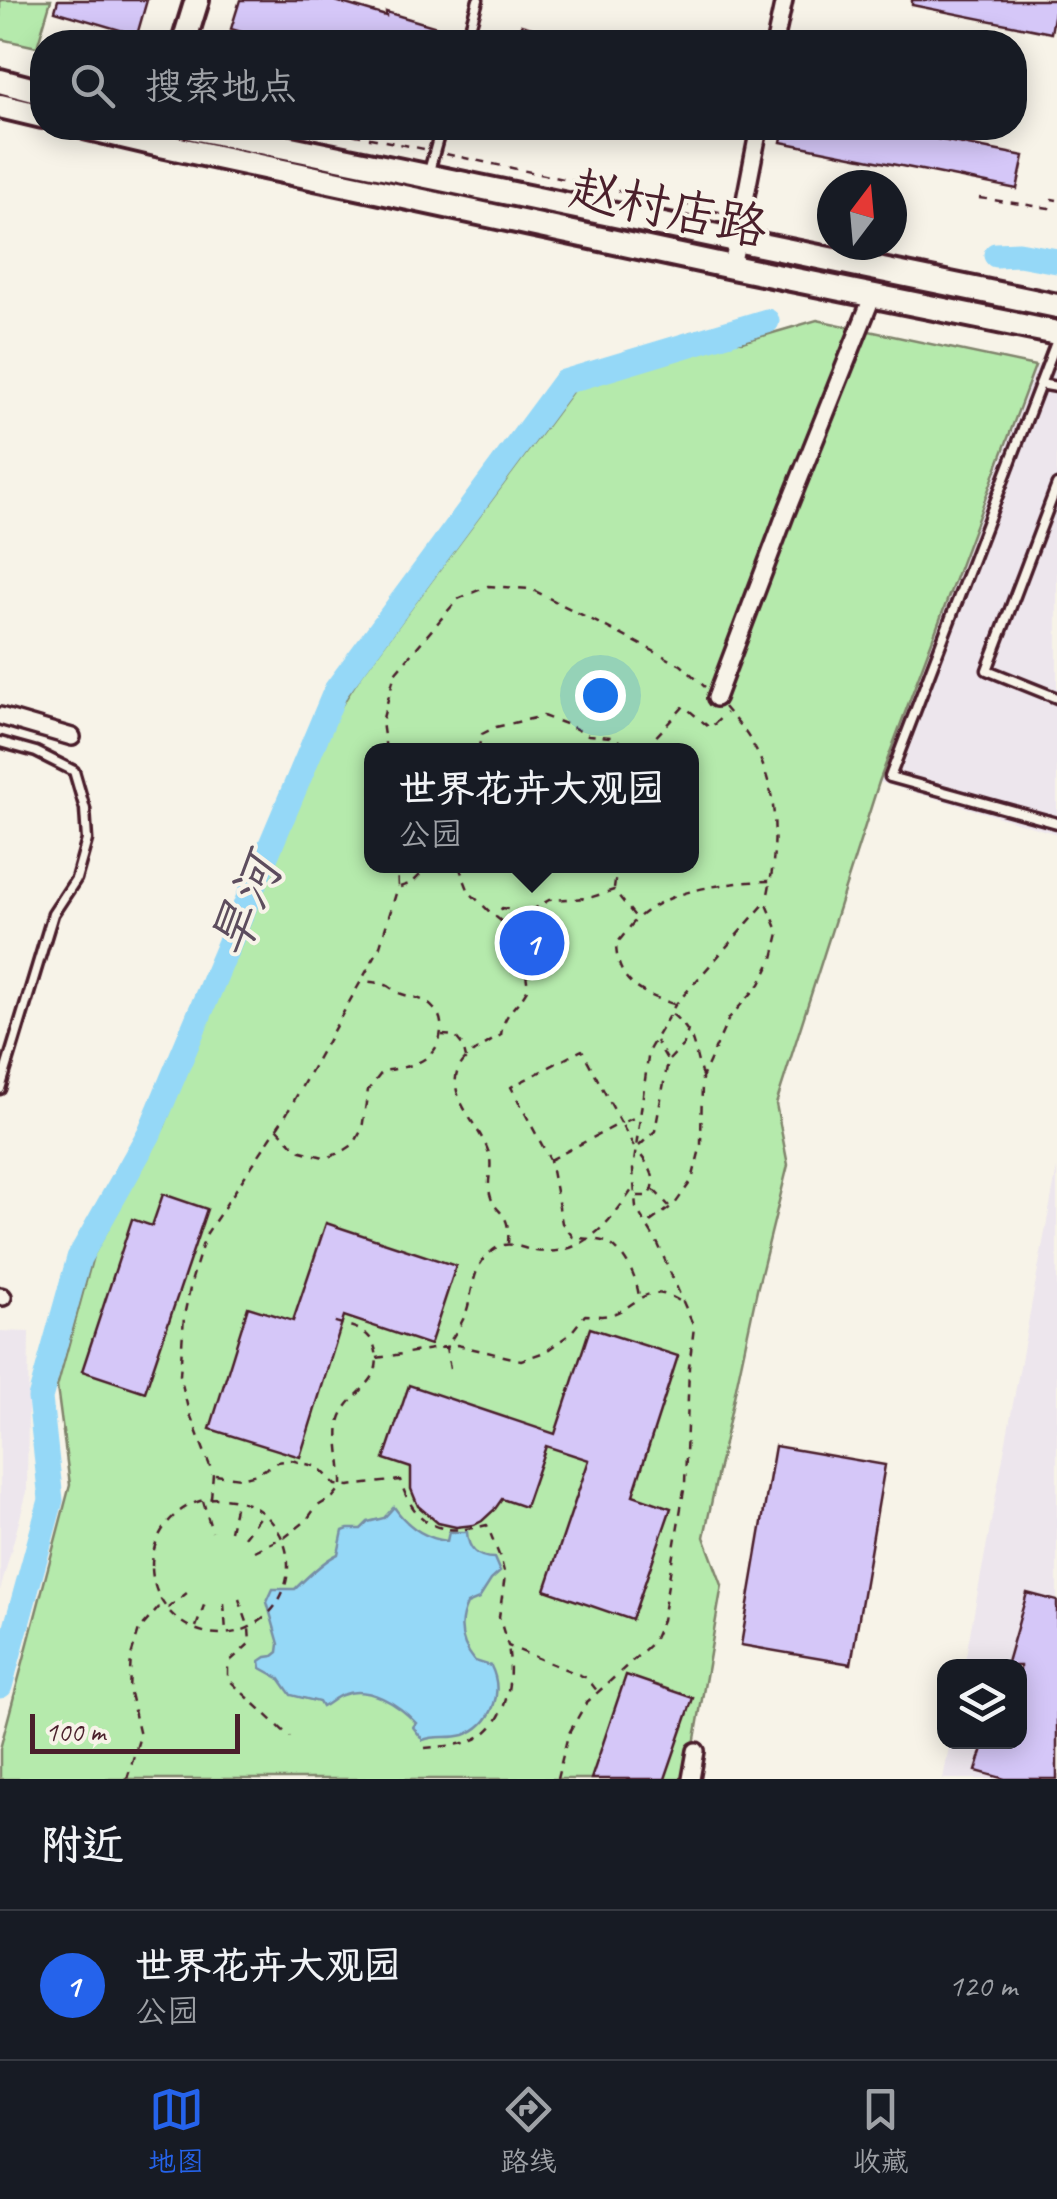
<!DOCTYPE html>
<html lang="zh">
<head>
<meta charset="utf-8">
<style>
	body { margin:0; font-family:Caveat,"LXGW WenKai TC",sans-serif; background:#20242c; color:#f1f3f6 }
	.controls { position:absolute; right:30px; bottom:30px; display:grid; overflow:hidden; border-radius:20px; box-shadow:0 5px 25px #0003 }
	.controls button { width:90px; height:90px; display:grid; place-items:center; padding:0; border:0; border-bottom:2px solid #363941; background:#171b24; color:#f1f3f6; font:50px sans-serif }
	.compass { position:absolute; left:817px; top:170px; width:90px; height:90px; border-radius:50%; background:#171b24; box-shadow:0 5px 25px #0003; rotate:16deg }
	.scale { position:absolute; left:30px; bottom:25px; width:210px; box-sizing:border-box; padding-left:10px; border:5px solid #4a1f2b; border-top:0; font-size:28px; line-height:35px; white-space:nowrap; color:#4a1f2b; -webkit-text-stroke:8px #f7f3e8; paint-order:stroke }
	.you { position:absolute; left:600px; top:695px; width:35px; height:35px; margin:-25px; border:8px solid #fff; border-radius:50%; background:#1a73e8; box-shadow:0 0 0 15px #1a73e833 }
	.badge { display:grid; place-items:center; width:65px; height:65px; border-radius:50%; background:#2563eb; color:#fff; font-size:32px; font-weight:700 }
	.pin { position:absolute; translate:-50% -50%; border:5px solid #fff; box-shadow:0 2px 10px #0006 }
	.popup { position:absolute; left:364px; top:743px; width:335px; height:130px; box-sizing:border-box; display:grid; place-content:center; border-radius:20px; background:#171b24; filter:drop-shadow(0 2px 8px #0005); font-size:32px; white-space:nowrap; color:#9ea1a6 }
	.popup b { font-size:38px; color:#f1f3f6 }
	.popup::after { content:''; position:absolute; left:50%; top:100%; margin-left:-20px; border:20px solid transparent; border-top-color:#171b24 }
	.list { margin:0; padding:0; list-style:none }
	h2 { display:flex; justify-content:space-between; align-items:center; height:130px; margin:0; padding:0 40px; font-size:42px }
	h2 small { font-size:32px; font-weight:400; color:#9ea1a6 }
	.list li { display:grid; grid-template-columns:65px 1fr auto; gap:30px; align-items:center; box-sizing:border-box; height:150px; padding:0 40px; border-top:2px solid #363941 }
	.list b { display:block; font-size:38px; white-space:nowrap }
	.list p { margin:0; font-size:32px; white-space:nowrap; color:#9ea1a6 }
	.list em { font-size:32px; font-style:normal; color:#9ea1a6 }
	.icon { flex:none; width:55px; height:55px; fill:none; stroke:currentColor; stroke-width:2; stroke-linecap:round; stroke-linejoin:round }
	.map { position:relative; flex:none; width:1057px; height:1779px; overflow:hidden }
	.search { position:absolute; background:#171b24; box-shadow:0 5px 25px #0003; left:30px; right:30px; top:30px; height:110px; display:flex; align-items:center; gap:25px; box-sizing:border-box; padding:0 35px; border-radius:40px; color:#9ea1a6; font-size:38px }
	.sheet { height:280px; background:#171b24 }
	nav { display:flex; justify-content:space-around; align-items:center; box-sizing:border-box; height:140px; border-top:2px solid #363941; background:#171b24; font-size:28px; color:#9ea1a6 }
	nav a { display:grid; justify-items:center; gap:5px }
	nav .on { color:#2563eb }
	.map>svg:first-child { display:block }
	.built { fill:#ede6ed }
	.green { fill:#b5eaac; stroke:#80846c; stroke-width:2.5; fill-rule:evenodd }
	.water { fill:#95d8f7; stroke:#778ea5; stroke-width:2.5 }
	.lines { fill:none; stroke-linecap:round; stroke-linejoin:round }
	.river { stroke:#95d8f7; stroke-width:25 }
	.building { fill:#d5c7f8; stroke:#4a1f2b; stroke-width:2.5 }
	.lane-casing { stroke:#4a1f2b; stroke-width:15 }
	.street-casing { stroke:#4a1f2b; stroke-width:22 }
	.secondary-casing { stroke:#4a1f2b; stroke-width:30 }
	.path { stroke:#4a1f2b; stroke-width:2.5; stroke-dasharray:8 8; stroke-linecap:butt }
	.lane { stroke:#f7f3e8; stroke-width:8 }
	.street { stroke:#f7f3e8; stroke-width:15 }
	.secondary { stroke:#f7f3e8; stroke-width:22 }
	.labels { text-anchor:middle; stroke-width:8; stroke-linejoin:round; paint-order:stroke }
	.street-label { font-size:50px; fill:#4a1f2b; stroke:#f7f3e8 }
	.water-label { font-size:52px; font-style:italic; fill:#5d4d5e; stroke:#f7f3e8 }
</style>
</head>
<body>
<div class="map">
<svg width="1057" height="1779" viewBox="0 0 1057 1779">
	<rect width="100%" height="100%" fill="#f7f3e8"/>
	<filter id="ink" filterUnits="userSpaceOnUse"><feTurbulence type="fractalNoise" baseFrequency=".01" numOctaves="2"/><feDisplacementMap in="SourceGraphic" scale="20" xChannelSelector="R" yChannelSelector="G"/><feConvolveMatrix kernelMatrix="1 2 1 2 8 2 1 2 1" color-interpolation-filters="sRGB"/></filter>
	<g filter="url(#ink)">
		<path class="built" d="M1035 366 1057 370V834L879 782Z
			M1057 1168V1779H943L950 1742H1020V1666H964Z
			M0 1331 29 1332 27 1492 0 1591Z"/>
		<path class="green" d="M0 0H51L37 47 0 39Z
			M817 320 1035 366 879 782 776 1104 788 1165 757 1290 704 1537 722 1585 688 1779H0V1749L70 1485 57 1387 93 1256 164 1127 308 758 359 678 574 389 691 332 742 342ZM372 750H692V866H372Z"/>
		<path class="water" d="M394 1507C407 1526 424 1538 447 1541L449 1532H467C468 1549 477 1558 494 1558L500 1572 491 1580 479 1599 467 1604C457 1625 461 1644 475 1661L491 1666C504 1692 493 1725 464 1735 450 1739 436 1735 423 1740L413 1727 416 1723C399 1705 368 1684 342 1695 335 1697 330 1703 322 1707L319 1702 291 1695 279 1678 261 1668 260 1661 266 1657 273 1656 278 1652 279 1644 267 1602 273 1589H295C306 1578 325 1560 338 1554L343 1531 348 1529H361L368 1522 384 1518Z"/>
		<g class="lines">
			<path class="river" d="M996 255 1019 254 1057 261
				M0 1686 51 1500 40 1398 79 1258 149 1134 336 690 564 382 767 321"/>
		</g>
		<path class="building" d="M58 0H147L137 35 55 11Z
			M240 0H332L386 16V12L461 34 459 42H303L289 38 288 42H276L231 29Z
			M912 0H1057V1L1051 33 912 5Z
			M521 25 571 39V42H516Z
			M784 128H881L1024 156 1017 189 781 142Z
			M163 1194 207 1209 145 1392 82 1371 132 1219 152 1226Z
			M326 1223 456 1266 430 1345 344 1316 300 1457 210 1429 248 1307 293 1321Z
			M590 1328 678 1356 633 1495 671 1508 632 1620 545 1590 589 1460 546 1446 525 1507 502 1499 495 1509 482 1521 474 1525 456 1527 438 1523 418 1506 411 1489V1468L384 1459 409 1385 555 1434Z
			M775 1446 885 1465 851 1664 741 1645Z
			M1027 1593 1057 1601V1779H1005L976 1771 985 1742H1020V1666H1006Z
			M626 1675 693 1698 665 1779H591Z"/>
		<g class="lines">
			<g class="lane-casing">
				<path id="lane" d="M466 42 478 0
					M429 171 441 128
					M1057 340 890 777 1057 823
					M1040 384 1057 387
					M1057 485 987 670 1057 698
					M0 742 36 752 74 771 85 809 87 840 76 879 53 914 0 1089"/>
			</g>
			<g class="street-casing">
				<path id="street" d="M775 42 784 0
					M732 267 759 128
					M716 698 785 515 873 295
					M0 716 72 737
					M0 1296 3 1297
					M691 1779 696 1751"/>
			</g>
			<g class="secondary-casing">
				<path id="secondary" d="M184 42 197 0
					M0 81 42 92
					M0 106 42 116
					M88 128 156 144 732 267 1057 333
					M193 128 1057 306"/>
			</g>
			<path class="path" d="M322 128 424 149
				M446 154 719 212 727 210
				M979 198 1049 208 1052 199 1057 200
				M724 707C734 719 746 731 753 745 780 791 778 848 767 899
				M386 750 382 722 395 673 458 599 488 586 531 589 681 665 705 687
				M478 750 482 734 496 727 543 716 568 725 588 735 611 737 629 746H651
				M649 750 652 741 684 706 710 728 726 713
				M459 866 469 892 494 916
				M400 887 412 883 429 866
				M614 888 617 866
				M674 1004C640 993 617 983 616 944 623 937 629 927 636 920 666 889 730 882 770 881
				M672 1014C697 1035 692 1047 702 1076
				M442 1035 455 1036 463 1046 466 1058
				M669 1060 684 1044 688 1030
				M277 1128 298 1150 327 1158 345 1150 354 1144 362 1129 368 1090 383 1071C409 1067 439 1062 441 1030 442 1022 440 1015 434 1009 424 997 412 998 399 993 394 991 391 987 386 985 379 982 370 982 363 981
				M639 1146 655 1131 668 1061 656 1041
				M634 1147 621 1123 639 1116
				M550 1160 621 1123 582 1050 511 1087 550 1160 562 1223 573 1237C583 1239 596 1239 606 1242 624 1250 637 1278 639 1297
				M654 1190 669 1206
				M637 1196H649C660 1181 649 1165 638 1152
				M508 1243C511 1209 495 1216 490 1194 486 1177 495 1167 487 1148 475 1119 436 1085 468 1057 477 1049 490 1042 501 1035 504 1011 518 1007 528 988L526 974 536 946 523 939 496 917 502 908 527 913 549 900 589 898 614 890 637 919
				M377 1358 457 1345 521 1360 545 1352 570 1334 585 1315C592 1315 602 1317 609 1315 639 1308 643 1278 683 1303
				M450 1369 446 1347C453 1337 461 1325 466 1313 474 1290 471 1267 492 1251 508 1238 518 1248 536 1251 584 1257 610 1222 634 1187
				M215 1475 241 1478 257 1474 277 1462 291 1460 318 1467 336 1485 349 1486 400 1480C415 1526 440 1537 487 1525L501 1560 505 1576 499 1617 508 1646 587 1678 598 1692
				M152 1566a68 68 0 1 1 136 0a68 68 0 1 1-136 0Z
				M211 1498 213 1474 188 1409 180 1375 184 1316 192 1279 205 1236 287 1113 379 949 398 887 397 866
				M203 1501 212 1532
				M230 1531 236 1503
				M244 1537 261 1515
				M284 1538 306 1521 316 1507 333 1497 342 1486C343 1466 334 1433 341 1416 348 1400 362 1392 371 1379 381 1365 378 1340 362 1331 353 1326 341 1324 332 1321
				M255 1551 281 1538
				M239 1599 249 1628 250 1643 228 1663V1679L290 1737
				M224 1603 226 1632
				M168 1608 192 1589
				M196 1627 206 1600
				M425 1748C437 1747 451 1746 464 1743 507 1733 514 1682 508 1646
				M127 1779 140 1736 129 1689 131 1656 139 1630 162 1604
				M557 1779 568 1735 586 1703 652 1643 662 1620 685 1484 689 1367 694 1327 658 1244 636 1208 633 1170 649 1050 675 1005 766 902 779 933 773 958 760 984 729 1018 702 1078 701 1145 692 1180 675 1204 646 1225"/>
			<use href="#lane" class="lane"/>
			<use href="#street" class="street"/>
			<use href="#secondary" class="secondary"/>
		</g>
	</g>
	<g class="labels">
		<g class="street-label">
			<text transform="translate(669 207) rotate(12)" y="18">赵村店路</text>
		</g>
		<g class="water-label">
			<text transform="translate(245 906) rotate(-67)" y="18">旱河</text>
		</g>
	</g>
</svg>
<div class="controls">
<button><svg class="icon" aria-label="layers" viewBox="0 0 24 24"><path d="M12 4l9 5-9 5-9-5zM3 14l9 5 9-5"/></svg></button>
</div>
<svg class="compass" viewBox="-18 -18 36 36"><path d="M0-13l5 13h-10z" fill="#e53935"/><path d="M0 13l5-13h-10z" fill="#9ea1a6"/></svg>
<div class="scale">100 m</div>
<div class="you"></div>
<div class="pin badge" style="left:532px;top:943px">1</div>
<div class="popup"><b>世界花卉大观园</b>公园</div>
<div class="search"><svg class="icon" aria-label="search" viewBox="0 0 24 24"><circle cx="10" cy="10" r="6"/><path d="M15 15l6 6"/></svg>搜索地点</div>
</div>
<section class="sheet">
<h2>附近<small></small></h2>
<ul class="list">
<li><span class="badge">1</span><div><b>世界花卉大观园</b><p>公园</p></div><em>120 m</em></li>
</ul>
</section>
<nav>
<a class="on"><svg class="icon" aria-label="map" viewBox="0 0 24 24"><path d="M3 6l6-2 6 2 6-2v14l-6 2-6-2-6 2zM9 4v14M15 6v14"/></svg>地图</a>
<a><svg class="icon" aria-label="directions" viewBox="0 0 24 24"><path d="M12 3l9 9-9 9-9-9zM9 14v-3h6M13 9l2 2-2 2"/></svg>路线</a>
<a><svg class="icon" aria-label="saved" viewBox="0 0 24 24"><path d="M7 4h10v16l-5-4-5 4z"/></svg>收藏</a>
</nav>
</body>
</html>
